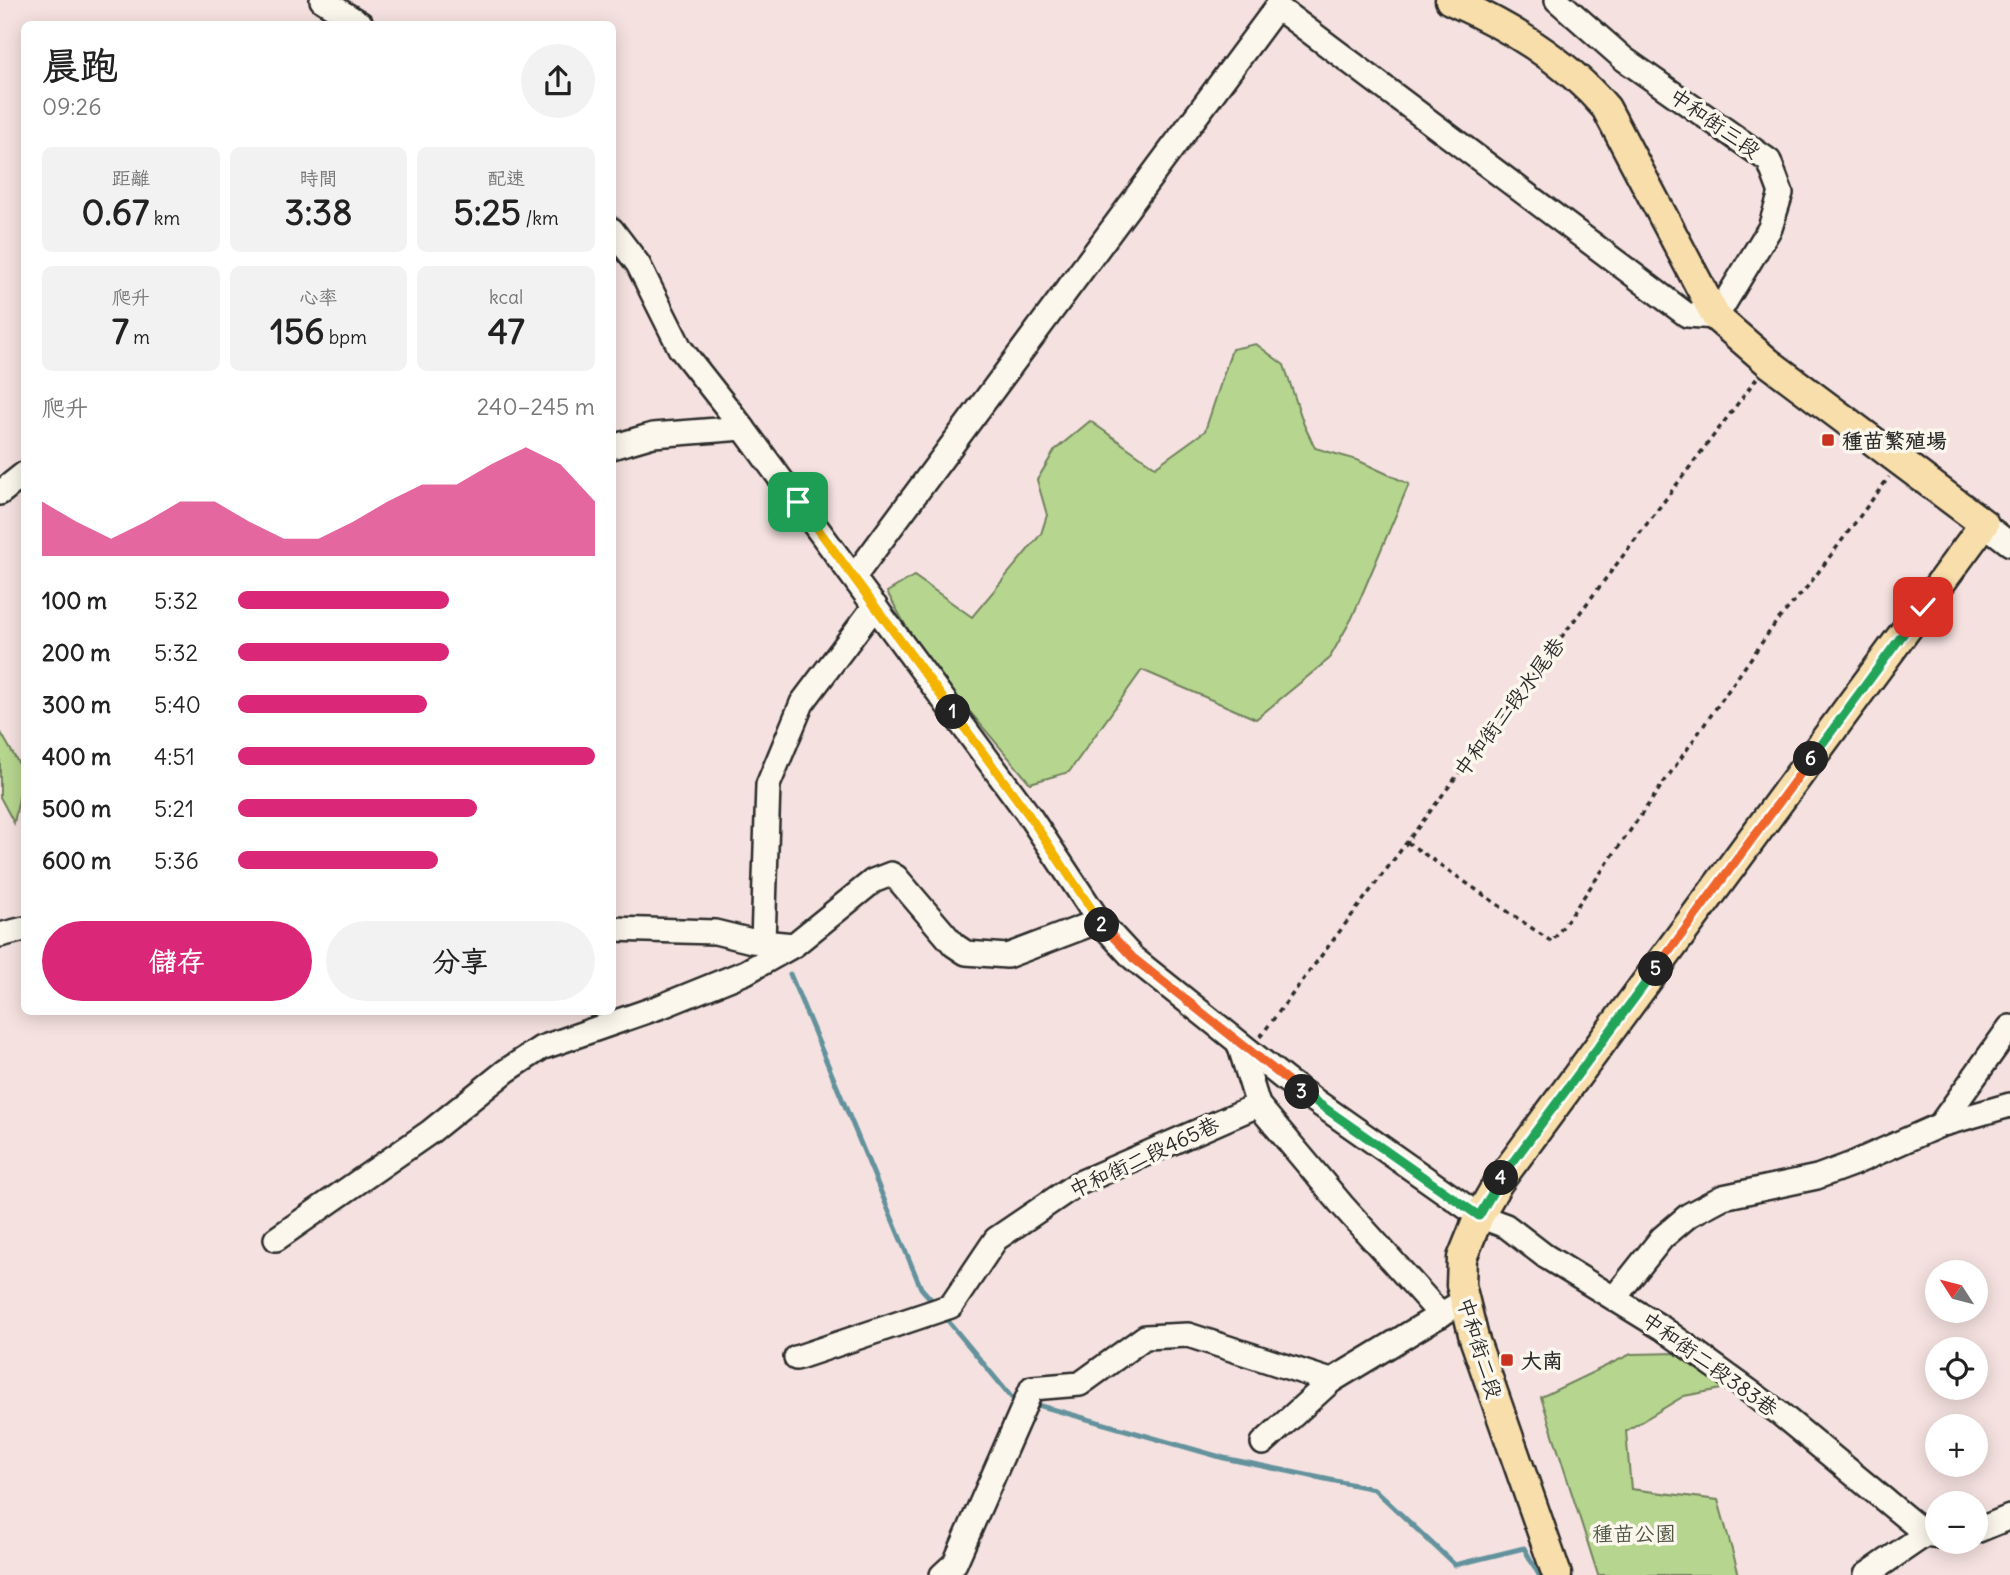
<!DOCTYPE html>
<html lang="zh-TW">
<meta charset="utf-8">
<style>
:root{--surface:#fff;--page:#f2f2f2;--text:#222;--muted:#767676;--accent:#db2777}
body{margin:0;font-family:Delius,"LXGW WenKai TC",sans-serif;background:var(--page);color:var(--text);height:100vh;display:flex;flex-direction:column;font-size:26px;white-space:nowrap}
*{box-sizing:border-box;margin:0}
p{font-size:23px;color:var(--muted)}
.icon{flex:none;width:38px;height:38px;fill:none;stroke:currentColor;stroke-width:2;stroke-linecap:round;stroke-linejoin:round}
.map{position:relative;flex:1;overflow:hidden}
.details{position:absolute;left:21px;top:21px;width:595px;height:994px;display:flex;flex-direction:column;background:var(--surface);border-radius:10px;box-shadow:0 4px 18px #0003}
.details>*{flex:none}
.needle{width:46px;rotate:306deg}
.tools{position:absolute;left:1925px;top:1260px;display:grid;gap:14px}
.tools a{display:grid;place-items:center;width:63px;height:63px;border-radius:50%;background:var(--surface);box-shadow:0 4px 18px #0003;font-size:35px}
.pin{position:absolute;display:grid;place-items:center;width:60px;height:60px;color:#fff;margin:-30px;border-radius:14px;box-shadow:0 4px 10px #0006}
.km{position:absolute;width:35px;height:35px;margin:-18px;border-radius:50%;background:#222;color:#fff;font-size:19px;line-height:35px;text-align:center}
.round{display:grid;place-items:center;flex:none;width:74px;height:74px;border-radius:37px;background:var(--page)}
.overview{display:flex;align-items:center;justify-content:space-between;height:119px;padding:0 21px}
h1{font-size:38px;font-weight:700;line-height:52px}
.metrics{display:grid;grid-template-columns:repeat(3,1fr);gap:10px;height:119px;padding:7px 21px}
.metrics div{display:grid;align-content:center;border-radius:10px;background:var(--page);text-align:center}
.metrics b{font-size:35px;font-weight:700}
.metrics small{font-size:19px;font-weight:400}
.metrics p{font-size:19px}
.chart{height:196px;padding:14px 21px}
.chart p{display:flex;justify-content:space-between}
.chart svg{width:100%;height:126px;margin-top:7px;fill:var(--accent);opacity:.7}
.action{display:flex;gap:14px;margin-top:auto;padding:14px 21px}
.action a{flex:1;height:80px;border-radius:42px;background:var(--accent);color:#fff;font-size:28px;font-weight:700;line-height:80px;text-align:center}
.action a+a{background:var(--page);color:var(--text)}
ul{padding:0 21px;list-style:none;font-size:23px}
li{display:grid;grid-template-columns:112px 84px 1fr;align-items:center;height:52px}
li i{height:18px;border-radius:9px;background:var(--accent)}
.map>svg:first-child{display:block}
.green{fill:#b6d68f;stroke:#70805d;stroke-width:2}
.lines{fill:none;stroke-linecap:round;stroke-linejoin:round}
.stream{stroke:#63929d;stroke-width:5}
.minor-casing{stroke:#2b2b2b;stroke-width:28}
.major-casing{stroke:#2b2b2b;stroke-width:33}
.path{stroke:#2b2b2b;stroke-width:3.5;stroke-dasharray:5 5;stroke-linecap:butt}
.minor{stroke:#fbf7ec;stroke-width:23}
.major{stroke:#f8deab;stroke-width:28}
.split-1-casing{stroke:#fff;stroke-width:14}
.split-2-casing{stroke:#fff;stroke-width:14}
.split-3-casing{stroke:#fff;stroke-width:14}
.split-4-casing{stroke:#fff;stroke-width:14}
.split-5-casing{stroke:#fff;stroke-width:14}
.split-6-casing{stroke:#fff;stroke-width:14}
.split-7-casing{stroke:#fff;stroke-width:14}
.split-1{stroke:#f5b400;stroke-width:9}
.split-2{stroke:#f5b400;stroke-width:9}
.split-3{stroke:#f0652b;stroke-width:9}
.split-4{stroke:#22a559;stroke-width:9}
.split-5{stroke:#22a559;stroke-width:9}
.split-6{stroke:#f0652b;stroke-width:9}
.split-7{stroke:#22a559;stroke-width:9}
.poi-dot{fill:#c8321e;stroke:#fbf7ec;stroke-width:2.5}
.labels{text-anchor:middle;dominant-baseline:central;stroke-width:7;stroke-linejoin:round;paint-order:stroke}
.street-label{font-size:21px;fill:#2b2b2b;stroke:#fbf7ec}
.poi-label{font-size:21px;font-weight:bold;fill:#2b2b2b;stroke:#fbf7ec;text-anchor:start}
.park-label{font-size:21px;fill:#4e5644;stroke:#fbf7ec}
</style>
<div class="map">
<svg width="2010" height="1575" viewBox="0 0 2010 1575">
<rect width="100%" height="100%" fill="#f5e2e0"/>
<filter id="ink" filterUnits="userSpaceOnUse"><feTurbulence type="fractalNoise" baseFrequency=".0143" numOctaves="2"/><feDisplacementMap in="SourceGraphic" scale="14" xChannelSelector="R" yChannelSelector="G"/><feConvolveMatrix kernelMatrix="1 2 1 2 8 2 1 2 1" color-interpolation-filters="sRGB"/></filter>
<g filter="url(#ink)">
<g class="green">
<polygon points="1256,344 1284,365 1304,425 1315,448 1357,460 1409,484 1352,618 1329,659 1256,719 1142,670 1069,772 1030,783 922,655 887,592 914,576 972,617 1041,534 1047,515 1037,480 1055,450 1090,421 1155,467 1205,431 1232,349"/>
<polygon points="0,731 24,773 14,823 0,797"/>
<polygon points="1680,1353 1727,1388 1684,1396 1626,1431 1631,1489 1718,1500 1739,1575 1598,1575 1541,1397 1631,1354"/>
</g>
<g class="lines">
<g class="stream">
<polyline points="790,974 921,1288 936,1305"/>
<polyline points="944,1316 1012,1398 1022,1400"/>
<polyline points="1031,1403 1224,1458 1374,1489 1455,1565 1524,1548 1539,1575"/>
</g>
<defs>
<g id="minor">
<polyline points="322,0 361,24"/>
<polyline points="612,230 638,264 680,348 743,428 1028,814 1099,921 1133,958 1287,1081 1479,1216 1506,1226 1545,1256 1662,1328 1778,1412 1926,1534"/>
<polyline points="612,447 653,435 743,428"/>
<polyline points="0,493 24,474"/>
<polyline points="1984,524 2010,544"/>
<polyline points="854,577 1277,7 1687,315 1716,317 1770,228 1781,193 1769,161 1624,59 1557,0"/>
<polyline points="612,929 715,932 752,941 794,945 873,881 891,874 896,877 954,945 966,953 1007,956 1099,921"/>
<polyline points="0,935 24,929"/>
<polyline points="763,942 768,785 802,703 875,606"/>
<polyline points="1239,1044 1258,1105 1342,1205 1441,1315"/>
<polyline points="1940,1125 2010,1105"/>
<polyline points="276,1239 430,1132 506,1071 541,1048 662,1006 746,972 794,945"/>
<polyline points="1615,1297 1662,1238 1689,1215 1723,1197 1817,1177 1852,1164 1940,1125 2010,1027"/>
<polyline points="796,1358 951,1306 996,1239 1077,1184 1258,1105"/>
<polyline points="1263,1443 1331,1381"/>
<polyline points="1976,1531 2010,1517"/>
<polyline points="942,1575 955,1563 1032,1388 1080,1384 1145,1337 1188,1335 1331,1381 1465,1300"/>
<polyline points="1866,1575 1926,1534 1937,1536"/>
</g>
<path id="major" d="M 1450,0 C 1508,26 1564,59 1606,108 L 1716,317 L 1769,363 L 1984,524 L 1498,1183 L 1479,1216 L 1462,1258 L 1461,1285 L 1474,1338 L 1557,1575"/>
</defs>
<use href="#minor" class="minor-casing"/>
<use href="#major" class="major-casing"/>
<g class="path">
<polyline points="1407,842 1552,942 1777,621 1808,586 1889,477"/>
<polyline points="1260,1037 1757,378"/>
</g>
<use href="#minor" class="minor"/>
<use href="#major" class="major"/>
</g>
</g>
<g class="lines" filter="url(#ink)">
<defs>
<polyline id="split-1" points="798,502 953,712"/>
<polyline id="split-2" points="953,712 1028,814 1102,925"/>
<polyline id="split-3" points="1102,925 1133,958 1302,1092"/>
<polyline id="split-4" points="1302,1092 1479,1216 1501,1178"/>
<polyline id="split-5" points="1501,1178 1656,969"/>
<polyline id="split-6" points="1656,969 1811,759"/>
<polyline id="split-7" points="1811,759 1923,607"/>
</defs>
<use href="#split-1" class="split-1-casing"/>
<use href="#split-2" class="split-2-casing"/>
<use href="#split-3" class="split-3-casing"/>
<use href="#split-4" class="split-4-casing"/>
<use href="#split-5" class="split-5-casing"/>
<use href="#split-6" class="split-6-casing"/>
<use href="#split-7" class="split-7-casing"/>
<use href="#split-1" class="split-1"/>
<use href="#split-2" class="split-2"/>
<use href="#split-3" class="split-3"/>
<use href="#split-4" class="split-4"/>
<use href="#split-5" class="split-5"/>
<use href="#split-6" class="split-6"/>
<use href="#split-7" class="split-7"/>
</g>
<g class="poi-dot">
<rect x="1821" y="433" width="14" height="14" rx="3.5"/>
<rect x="1500" y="1353" width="14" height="14" rx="3.5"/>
</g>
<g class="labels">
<g class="street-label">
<text transform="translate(1715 123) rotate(35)">中和街三段</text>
<text transform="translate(1509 707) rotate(-53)">中和街二段水尾巷</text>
<text transform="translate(1144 1157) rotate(-25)">中和街二段465巷</text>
<text transform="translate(1480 1348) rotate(73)">中和街二段</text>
<text transform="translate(1710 1364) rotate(36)">中和街二段383巷</text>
</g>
<g class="poi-label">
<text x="1842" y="440">種苗繁殖場</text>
<text x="1521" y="1360">大南</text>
</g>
<g class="park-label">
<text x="1634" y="1533">種苗公園</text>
</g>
</g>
</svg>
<div class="tools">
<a><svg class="needle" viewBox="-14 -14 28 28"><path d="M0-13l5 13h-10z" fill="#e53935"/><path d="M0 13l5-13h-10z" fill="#767676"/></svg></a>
<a><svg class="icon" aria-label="locate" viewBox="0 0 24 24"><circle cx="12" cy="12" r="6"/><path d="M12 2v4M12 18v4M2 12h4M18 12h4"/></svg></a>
<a>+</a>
<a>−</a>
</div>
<div class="pin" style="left:798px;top:502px;background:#1e9e55"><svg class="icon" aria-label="arrive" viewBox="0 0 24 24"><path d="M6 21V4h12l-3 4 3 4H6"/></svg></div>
<div class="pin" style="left:1923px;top:607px;background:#d93025"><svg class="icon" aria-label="check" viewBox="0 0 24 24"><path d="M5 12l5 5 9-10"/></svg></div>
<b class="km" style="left:953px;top:712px">1</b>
<b class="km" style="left:1102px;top:925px">2</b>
<b class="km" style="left:1302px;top:1092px">3</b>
<b class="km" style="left:1501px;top:1178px">4</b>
<b class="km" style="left:1656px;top:969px">5</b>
<b class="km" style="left:1811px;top:759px">6</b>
<section class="details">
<div class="overview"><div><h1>晨跑</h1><p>09:26</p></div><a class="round"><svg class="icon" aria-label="share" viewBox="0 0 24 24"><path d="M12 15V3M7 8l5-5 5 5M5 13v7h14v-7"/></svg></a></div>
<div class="metrics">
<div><p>距離</p><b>0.67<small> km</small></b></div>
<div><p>時間</p><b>3:38</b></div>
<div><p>配速</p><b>5:25<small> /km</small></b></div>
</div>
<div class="metrics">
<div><p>爬升</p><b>7<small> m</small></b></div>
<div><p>心率</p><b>156<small> bpm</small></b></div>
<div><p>kcal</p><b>47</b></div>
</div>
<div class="chart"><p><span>爬升</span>240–245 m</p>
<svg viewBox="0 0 160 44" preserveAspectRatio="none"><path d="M0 44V25L10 32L20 38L30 32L40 25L50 25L60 32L70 38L80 38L90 32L100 25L110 19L120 19L130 12L140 6L150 12L160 25V44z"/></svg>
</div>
<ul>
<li><b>100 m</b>5:32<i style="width:59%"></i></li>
<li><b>200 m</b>5:32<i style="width:59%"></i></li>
<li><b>300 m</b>5:40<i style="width:53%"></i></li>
<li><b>400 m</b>4:51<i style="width:100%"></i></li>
<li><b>500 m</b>5:21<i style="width:67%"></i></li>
<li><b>600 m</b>5:36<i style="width:56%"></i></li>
</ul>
<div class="action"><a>儲存</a><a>分享</a></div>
</section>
</div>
